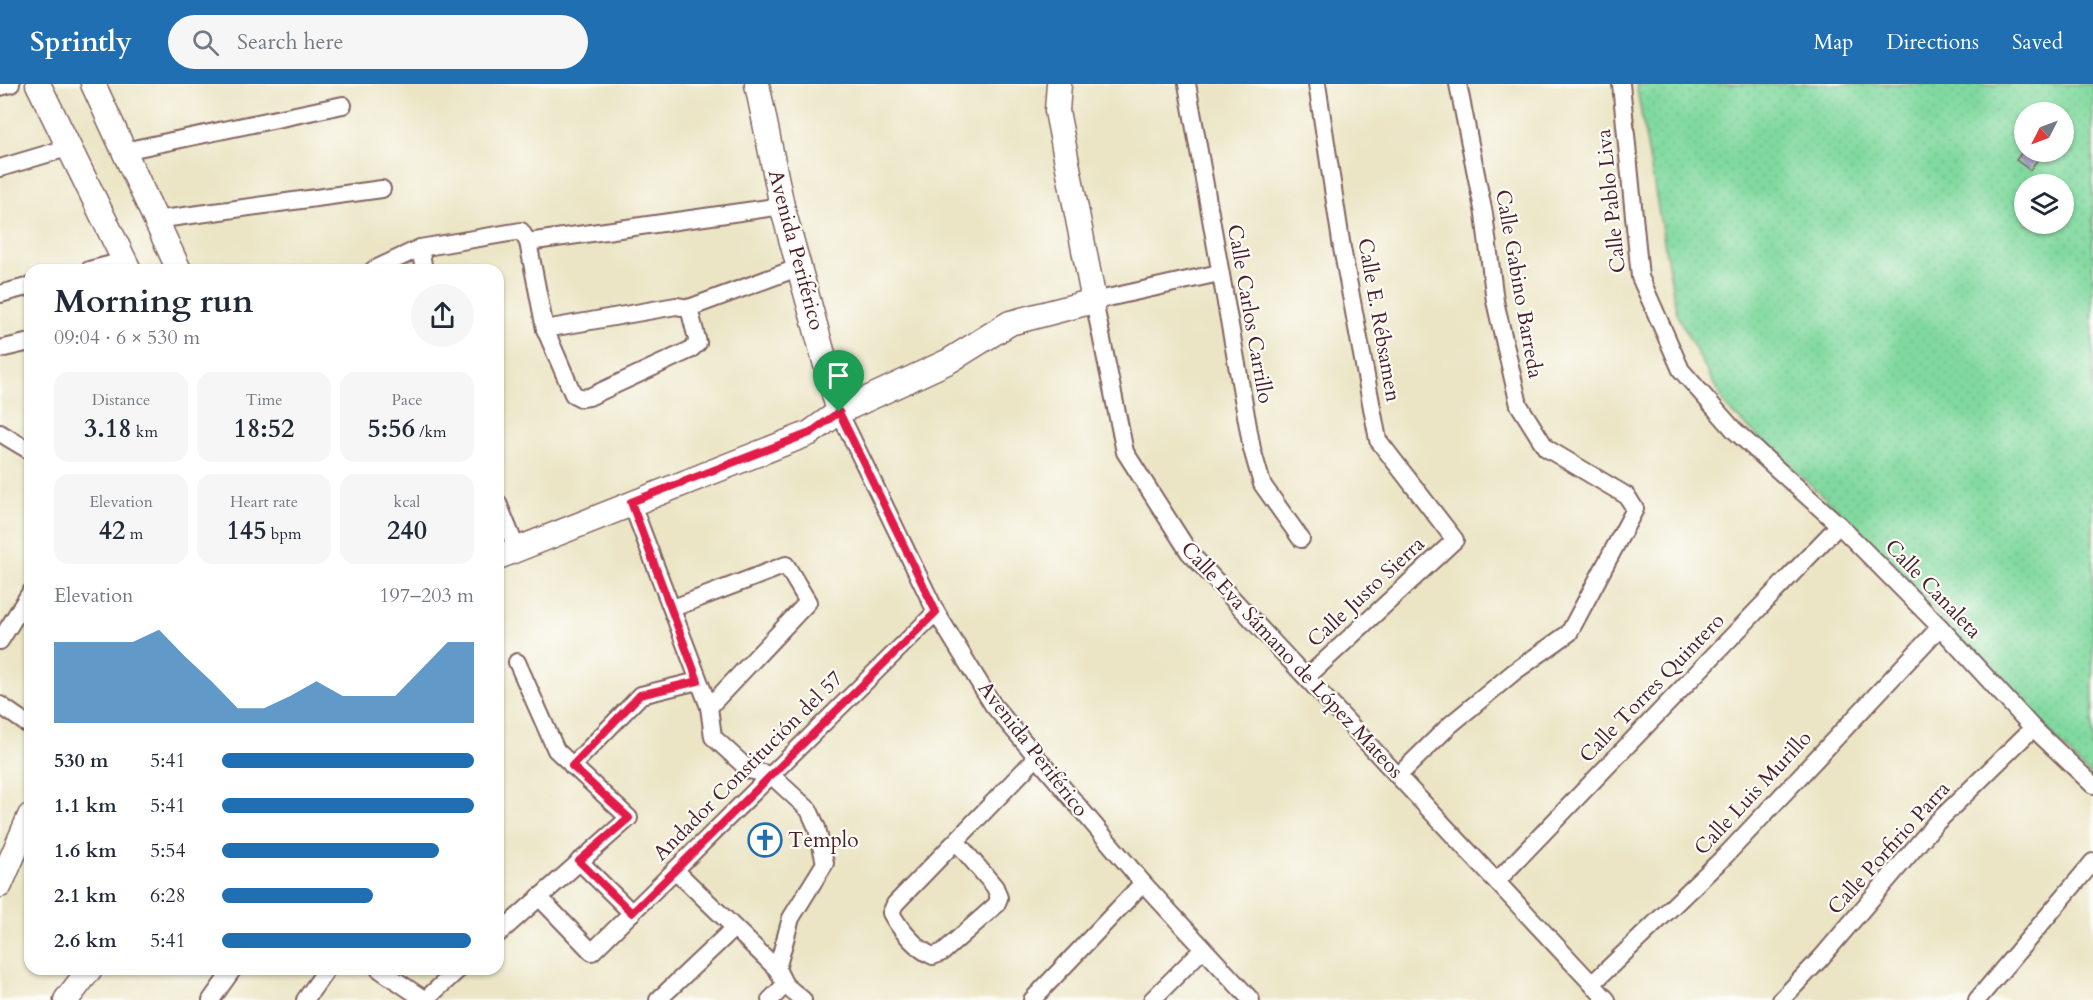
<!DOCTYPE html>
<meta charset="utf-8">
<style>
:root{--surface:#fff;--page:#f6f6f7;--text:#1f2937;--muted:#747a83;--accent:#1f6fb2}
body{margin:0;font-family:Cardo,serif;background:var(--page);color:var(--text);height:100vh;display:flex;flex-direction:column;font-size:22px;white-space:nowrap}
*{box-sizing:border-box;margin:0}
p{font-size:20px;color:var(--muted)}
.icon{flex:none;width:33px;height:33px;fill:none;stroke:currentColor;stroke-width:2;stroke-linecap:round;stroke-linejoin:round}
.map{position:relative;flex:1;overflow:hidden}
.sheet{position:absolute;left:24px;top:180px;width:480px;height:711px;display:flex;flex-direction:column;background:var(--surface);border-radius:18px;box-shadow:0 2px 4px #0004}
.sheet>*{flex:none}
.needle{width:39px;rotate:228deg}
.fabs{position:absolute;left:2014px;top:18px;display:grid;gap:12px}
.fabs a{display:grid;place-items:center;width:60px;height:60px;border-radius:50%;background:var(--surface);box-shadow:0 2px 4px #0004;font-size:30px}
.pin{position:absolute;display:grid;place-items:center;width:51px;height:51px;color:#fff;margin:-62px -26px;border-radius:50% 50% 50% 0;rotate:-45deg;box-shadow:0 0 6px #0007}
.pin .icon{rotate:45deg}
.round{display:grid;place-items:center;flex:none;width:63px;height:63px;border-radius:32px;background:var(--page)}
.summary{display:flex;align-items:center;justify-content:space-between;height:102px;padding:0 30px}
h1{font-size:33px;font-weight:700;line-height:45px}
.stats{display:grid;grid-template-columns:repeat(3,1fr);gap:9px;height:102px;padding:6px 30px}
.stats div{display:grid;align-content:center;border-radius:15px;background:var(--page);text-align:center}
.stats b{font-size:26px;font-weight:700}
.stats small{font-size:16px;font-weight:400}
.stats p{font-size:16px}
.chart{height:168px;padding:12px 30px}
.chart p{display:flex;justify-content:space-between}
.chart svg{width:100%;height:108px;margin-top:6px;fill:var(--accent);opacity:.7}
ul{padding:0 30px;list-style:none;font-size:20px}
li{display:grid;grid-template-columns:96px 72px 1fr;align-items:center;height:45px}
li i{height:15px;border-radius:8px;background:var(--accent)}
header{display:flex;align-items:center;gap:36px;box-sizing:border-box;height:84px;padding:0 30px;background:var(--accent);color:#fff}
header strong{font-size:28px}
nav{display:flex;gap:33px;margin-inline-start:auto;font-size:21px}
.search{width:420px;height:54px;background:var(--page);display:flex;align-items:center;gap:15px;box-sizing:border-box;padding:0 21px;border-radius:33px;color:var(--muted);font-size:22px}
.map>svg:first-child{display:block}
.grass{fill:url(#grass-dots);stroke:#657c65;stroke-width:1.5;fill-rule:evenodd}
.building{fill:url(#building-back-hatch)}
.lines{fill:none;stroke-linecap:round;stroke-linejoin:round}
.street-casing{stroke:#826461;stroke-width:20}
.secondary-casing{stroke:#826461;stroke-width:27}
.street{stroke:#fff;stroke-width:16}
.secondary{stroke:#fff;stroke-width:24}
.route-casing{stroke:#fff;stroke-width:12}
.route{stroke:#e11d48;stroke-width:8}
.labels{text-anchor:middle;dominant-baseline:central;stroke-width:4.5;stroke-linejoin:round;paint-order:stroke}
.street-label{font-size:21px;fill:#4a1f2b;stroke:#fdfcf7}
.poi-label{font-size:21px;fill:#4a1f2b;stroke:#fdfcf7;text-anchor:start}
</style>
<header>
<strong>Sprintly</strong>
<div class="search"><svg class="icon" aria-label="search" viewBox="0 0 24 24"><circle cx="10" cy="10" r="6"/><path d="M15 15l6 6"/></svg>Search here</div>
<nav><a>Map</a><a>Directions</a><a>Saved</a></nav>
</header>
<div class="map">
<svg width="2093" height="916" viewBox="0 0 2093 916">
<defs>
<pattern id="grass-dots" width="8" height="8" patternUnits="userSpaceOnUse" patternTransform="scale(1.5)"><rect width="8" height="8" fill="#80d99f"/><path d="M2 2h.1M6 6h.1" fill="none" stroke="#70ba89" stroke-width="1.8" stroke-linecap="round"/></pattern>
<pattern id="building-back-hatch" width="6" height="6" patternUnits="userSpaceOnUse" patternTransform="scale(1.5)"><rect width="6" height="6" fill="#ab9cca"/><path d="M-1 5l2 2M0 0l6 6M5-1l2 2" fill="none" stroke="#8d7fa4"/></pattern>
</defs>
<rect width="100%" height="100%" fill="#fdfcf7"/>
<filter id="ink" filterUnits="userSpaceOnUse"><feTurbulence type="fractalNoise" baseFrequency=".0167" numOctaves="2"/><feDisplacementMap in="SourceGraphic" scale="12" xChannelSelector="R" yChannelSelector="G"/><feConvolveMatrix kernelMatrix="1 2 1 2 8 2 1 2 1" color-interpolation-filters="sRGB"/></filter>
<filter id="wash" filterUnits="userSpaceOnUse"><feTurbulence type="fractalNoise" baseFrequency=".008" numOctaves="4" result="noise"/><feDisplacementMap in="SourceGraphic" scale="24" xChannelSelector="R" yChannelSelector="G"/><feGaussianBlur stdDeviation="1.35" result="paint"/><feColorMatrix in="noise" values="0 0 0 0 0 0 0 0 0 0 0 0 0 0 0 0 0 1.4 0 .05"/><feComposite in="paint" operator="in"/></filter>
<g filter="url(#wash)">
<rect width="100%" height="100%" fill="#ebe5c5"/>
<path class="grass" d="M 1636,0 L 2093,0 L 2093,695 L 1830,419 L 1726,323 L 1677,231 ZM 2025,28 L 2064,28 L 2064,68 L 2025,68 ZM 2025,100 L 2064,100 L 2064,140 L 2025,140 Z"/>
<g id="blocks">
<polygon class="building" points="2025,64 2025,68 2043,68 2030,86 2016,76"/>
</g>
</g>
<g filter="url(#ink)">
<use href="#blocks" fill-opacity="0" stroke="#826461" stroke-width="1.5"/>
<g class="lines">
<defs>
<g id="street">
<polyline points="1187,0 1252,365 1262,400 1301,455"/>
<polyline points="1621,0 1640,193 1681,286 1734,346 1839,441 1940,543 2033,644 2093,701"/>
<polyline points="0,3 11,0"/>
<polyline points="124,67 343,21"/>
<polyline points="0,84 67,64"/>
<polyline points="155,136 382,105"/>
<polyline points="528,158 782,122"/>
<polyline points="420,164 424,186"/>
<polyline points="89,186 124,177"/>
<polyline points="373,186 420,164 521,147 528,158 545,245 573,310 581,314 589,313 690,266 698,259 689,224"/>
<polyline points="1219,189 1094,217 1125,368 1189,468 1607,916"/>
<polyline points="0,210 30,202"/>
<polyline points="545,245 676,222 689,224 800,183"/>
<polyline points="0,265 30,258"/>
<polyline points="839,328 936,528 993,621 1143,799 1251,916"/>
<polyline points="0,349 30,367"/>
<polyline points="631,418 709,623 713,653 749,686 771,691 809,726 817,744 825,779 791,834 777,885"/>
<polyline points="498,419 517,466"/>
<polyline points="673,524 786,481 808,518 709,623"/>
<polyline points="0,557 30,509"/>
<polyline points="1307,593 1455,456 1378,356 1342,164 1317,0"/>
<polyline points="0,621 30,642"/>
<polyline points="572,682 641,611 698,597"/>
<polyline points="1398,692 1450,641 1514,588 1569,549 1635,425 1627,412 1546,364 1519,321 1495,217 1484,130 1458,0"/>
<path d="M 956,757 L 995,803 L 999,814 L 996,821 L 943,868 L 933,872 C 917,866 899,844 891,829 L 895,820 L 1036,674"/>
<polyline points="579,777 632,829"/>
<polyline points="675,786 777,885 785,901 803,916"/>
<polyline points="1497,797 1839,441"/>
<polyline points="539,813 592,868 936,528"/>
<polyline points="498,850 629,734 556,666 517,578"/>
<polyline points="379,885 425,916"/>
<polyline points="1592,900 1725,772 1940,543"/>
<polyline points="211,916 233,885"/>
<polyline points="305,916 327,885"/>
<polyline points="425,916 459,885"/>
<polyline points="658,916 733,845"/>
<polyline points="770,916 785,901"/>
<polyline points="1032,916 1143,799"/>
<polyline points="1152,916 1203,865"/>
<polyline points="1781,916 1821,874 1935,740 2033,644"/>
<polyline points="1977,916 2093,778"/>
</g>
<g id="secondary">
<polyline points="38,0 129,186"/>
<polyline points="93,0 179,186"/>
<polyline points="757,0 782,122 839,328"/>
<polyline points="498,473 810,349 839,328 949,277 1010,239 1094,217 1057,27 1059,0"/>
<polyline points="0,801 30,732"/>
<polyline points="66,916 90,885"/>
</g>
</defs>
<use href="#street" class="street-casing"/>
<use href="#secondary" class="secondary-casing"/>
<use href="#street" class="street"/>
<use href="#secondary" class="secondary"/>
</g>
</g>
<g class="lines" filter="url(#ink)">
<defs>
<polygon id="route" points="839,328 936,528 632,829 579,777 629,734 572,682 640,611 698,597 631,418 810,349"/>
</defs>
<use href="#route" class="route-casing"/>
<use href="#route" class="route"/>
</g>
<defs>
<symbol id="church-ring" viewBox="-11 -11 22 22"><circle r="9.5" fill="#fdfcf7" stroke="#1f6fb2" stroke-width="1.5"/><path d="M-1.2-6h2.4v3.5h3.3v2.4h-3.3V6h-2.4V-.1h-3.3v-2.4h3.3Z" fill="#1f6fb2"/></symbol>
</defs>
<g fill-rule="evenodd">
<use href="#church-ring" x="746" y="737" width="38" height="38"/>
</g>
<g class="labels">
<g class="street-label">
<text transform="translate(1611 117) rotate(-96)">Calle Pablo Liva</text>
<text transform="translate(796 166) rotate(75)">Avenida Periférico</text>
<text transform="translate(1519 200) rotate(80)">Calle Gabino Barreda</text>
<text transform="translate(1250 230) rotate(80)">Calle Carlos Carrillo</text>
<text transform="translate(1379 236) rotate(80)">Calle E. Rébsamen</text>
<text transform="translate(1933 505) rotate(46)">Calle Canaleta</text>
<text transform="translate(1366 508) rotate(-43)">Calle Justo Sierra</text>
<text transform="translate(1292 576) rotate(47)">Calle Eva Sámano de López Mateos</text>
<text transform="translate(1652 604) rotate(-46)">Calle Torres Quintero</text>
<text transform="translate(1033 665) rotate(52)">Avenida Periférico</text>
<text transform="translate(748 682) rotate(-45)">Andador Constitución del 57</text>
<text transform="translate(1753 709) rotate(-47)">Calle Luis Murillo</text>
<text transform="translate(1889 764) rotate(-48)">Calle Porfirio Parra</text>
</g>
<g class="poi-label">
<text x="788" y="756">Templo</text>
</g>
</g>
</svg>
<div class="fabs">
<a><svg class="needle" viewBox="-14 -14 28 28"><path d="M0-13l5 13h-10z" fill="#e53935"/><path d="M0 13l5-13h-10z" fill="#747a83"/></svg></a>
<a><svg class="icon" aria-label="layers" viewBox="0 0 24 24"><path d="M12 4l9 5-9 5-9-5zM3 14l9 5 9-5"/></svg></a>
</div>
<div class="pin" style="left:839px;top:328px;background:#1e9e55"><svg class="icon" aria-label="arrive" viewBox="0 0 24 24"><path d="M6 21V4h12l-3 4 3 4H6"/></svg></div>
<section class="sheet">
<div class="summary"><div><h1>Morning run</h1><p>09:04 · 6 × 530 m</p></div><a class="round"><svg class="icon" aria-label="share" viewBox="0 0 24 24"><path d="M12 15V3M7 8l5-5 5 5M5 13v7h14v-7"/></svg></a></div>
<div class="stats">
<div><p>Distance</p><b>3.18<small> km</small></b></div>
<div><p>Time</p><b>18:52</b></div>
<div><p>Pace</p><b>5:56<small> /km</small></b></div>
</div>
<div class="stats">
<div><p>Elevation</p><b>42<small> m</small></b></div>
<div><p>Heart rate</p><b>145<small> bpm</small></b></div>
<div><p>kcal</p><b>240</b></div>
</div>
<div class="chart"><p><span>Elevation</span>197–203 m</p>
<svg viewBox="0 0 160 44" preserveAspectRatio="none"><path d="M0 44V11L10 11L20 11L30 11L40 6L50 17L60 27L70 38L80 38L90 33L100 27L110 33L120 33L130 33L140 22L150 11L160 11V44z"/></svg>
</div>
<ul>
<li><b>530 m</b>5:41<i style="width:100%"></i></li>
<li><b>1.1 km</b>5:41<i style="width:100%"></i></li>
<li><b>1.6 km</b>5:54<i style="width:86%"></i></li>
<li><b>2.1 km</b>6:28<i style="width:60%"></i></li>
<li><b>2.6 km</b>5:41<i style="width:99%"></i></li>
</ul>
</section>
</div>
